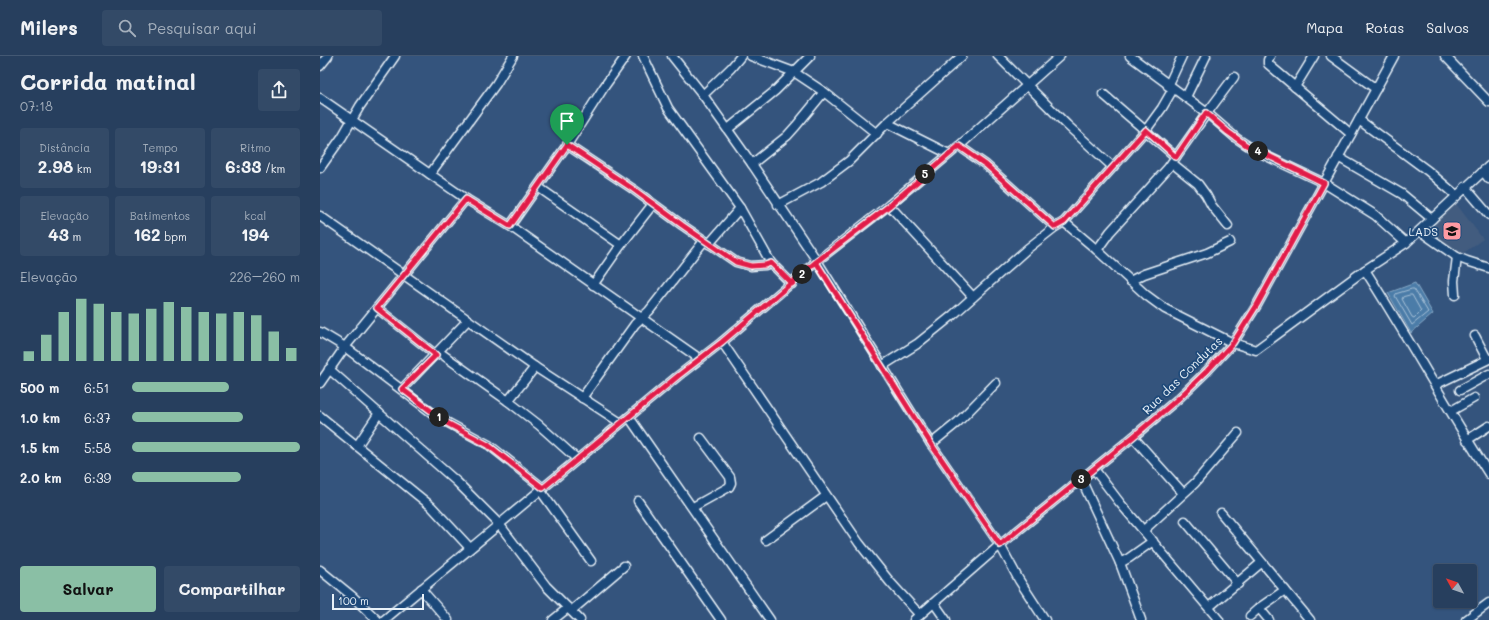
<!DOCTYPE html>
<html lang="pt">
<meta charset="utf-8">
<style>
:root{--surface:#273f5e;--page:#334a67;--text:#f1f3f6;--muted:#a4afbc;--line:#435873;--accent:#8abfa5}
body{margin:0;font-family:Mali,sans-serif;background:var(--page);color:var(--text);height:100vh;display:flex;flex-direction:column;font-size:15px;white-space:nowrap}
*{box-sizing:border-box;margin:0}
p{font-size:13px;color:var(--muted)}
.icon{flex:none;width:22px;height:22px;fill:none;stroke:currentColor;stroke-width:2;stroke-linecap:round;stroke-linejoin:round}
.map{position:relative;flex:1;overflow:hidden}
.drawer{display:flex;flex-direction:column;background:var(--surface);width:320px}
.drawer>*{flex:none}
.needle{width:26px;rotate:310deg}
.tools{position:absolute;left:1113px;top:508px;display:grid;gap:8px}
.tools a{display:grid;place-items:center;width:44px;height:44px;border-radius:4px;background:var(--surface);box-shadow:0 1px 3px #0004,0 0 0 1px var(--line);font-size:20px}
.scale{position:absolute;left:12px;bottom:10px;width:92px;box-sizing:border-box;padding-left:4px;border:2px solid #e8f1f8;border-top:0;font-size:11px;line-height:14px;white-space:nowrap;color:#e8f1f8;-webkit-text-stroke:3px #1f4a7a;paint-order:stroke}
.pin{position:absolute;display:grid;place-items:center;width:34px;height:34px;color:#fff;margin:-41px -17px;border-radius:50% 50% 50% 0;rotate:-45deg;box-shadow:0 0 4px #0007}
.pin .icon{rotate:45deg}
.km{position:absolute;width:20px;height:20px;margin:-10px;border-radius:50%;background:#222;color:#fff;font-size:11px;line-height:20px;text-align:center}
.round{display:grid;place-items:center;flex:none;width:42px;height:42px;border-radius:4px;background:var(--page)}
.head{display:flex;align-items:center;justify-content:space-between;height:68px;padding:0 20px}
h1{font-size:22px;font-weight:700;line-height:30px}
.stats{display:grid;grid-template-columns:repeat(3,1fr);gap:6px;height:68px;padding:4px 20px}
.stats div{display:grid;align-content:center;border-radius:4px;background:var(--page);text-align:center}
.stats b{font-size:17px;font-weight:700}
.stats small{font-size:11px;font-weight:400}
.stats p{font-size:11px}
.chart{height:112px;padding:8px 20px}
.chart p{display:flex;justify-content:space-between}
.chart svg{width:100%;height:72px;margin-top:4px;stroke:var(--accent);stroke-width:6}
.primary-button{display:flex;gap:8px;margin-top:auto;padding:8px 20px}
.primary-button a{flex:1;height:46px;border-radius:4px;background:var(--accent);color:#111;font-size:16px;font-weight:700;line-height:46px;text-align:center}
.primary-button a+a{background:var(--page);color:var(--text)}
ul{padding:0 20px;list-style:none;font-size:13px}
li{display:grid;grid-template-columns:64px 48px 1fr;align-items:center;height:30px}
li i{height:10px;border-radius:5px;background:var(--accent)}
header{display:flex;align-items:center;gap:24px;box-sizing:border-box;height:56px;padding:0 20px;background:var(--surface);border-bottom:1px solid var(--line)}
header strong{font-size:19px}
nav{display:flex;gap:22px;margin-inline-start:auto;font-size:14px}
.search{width:280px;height:36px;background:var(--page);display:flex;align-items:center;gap:10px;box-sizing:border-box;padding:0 14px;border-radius:4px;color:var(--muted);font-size:15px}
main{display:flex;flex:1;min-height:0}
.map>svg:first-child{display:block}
.built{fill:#425c7f}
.water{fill:#4b7ca8;stroke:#8aabc8}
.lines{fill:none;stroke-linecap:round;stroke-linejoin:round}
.shore{stroke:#a9c2d8;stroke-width:1}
.minor-casing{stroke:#e8f1f8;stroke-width:11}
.minor{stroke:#1f4a7a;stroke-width:8}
.route-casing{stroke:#fff;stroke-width:8}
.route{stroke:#e11d48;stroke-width:5}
.labels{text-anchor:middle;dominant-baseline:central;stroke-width:3.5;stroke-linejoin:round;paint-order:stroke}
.poi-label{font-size:12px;fill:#e8f1f8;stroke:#1f4a7a;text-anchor:end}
.street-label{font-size:12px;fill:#e8f1f8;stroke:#1f4a7a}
</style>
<header>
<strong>Milers</strong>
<div class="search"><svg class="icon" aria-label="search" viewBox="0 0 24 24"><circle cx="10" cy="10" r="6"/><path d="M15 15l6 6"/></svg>Pesquisar aqui</div>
<nav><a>Mapa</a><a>Rotas</a><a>Salvos</a></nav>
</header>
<main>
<section class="drawer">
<div class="head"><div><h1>Corrida matinal</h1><p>07:18</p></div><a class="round"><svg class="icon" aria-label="share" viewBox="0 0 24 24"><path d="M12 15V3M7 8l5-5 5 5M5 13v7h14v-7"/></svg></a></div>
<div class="stats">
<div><p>Distância</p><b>2.98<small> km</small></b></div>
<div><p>Tempo</p><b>19:31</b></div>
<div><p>Ritmo</p><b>6:33<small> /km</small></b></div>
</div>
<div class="stats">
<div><p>Elevação</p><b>43<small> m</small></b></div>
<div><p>Batimentos</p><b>162<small> bpm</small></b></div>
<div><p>kcal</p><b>194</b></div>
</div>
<div class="chart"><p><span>Elevação</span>226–260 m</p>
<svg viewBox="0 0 160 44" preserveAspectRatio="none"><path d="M5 44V38M15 44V28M25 44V14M35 44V6M45 44V9M55 44V14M65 44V15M75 44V12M85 44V8M95 44V11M105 44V14M115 44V15M125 44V14M135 44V16M145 44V26M155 44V36"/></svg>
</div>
<ul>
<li><b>500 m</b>6:51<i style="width:58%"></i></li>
<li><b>1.0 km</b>6:37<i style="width:66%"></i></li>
<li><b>1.5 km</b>5:58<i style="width:100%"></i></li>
<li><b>2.0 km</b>6:39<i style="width:65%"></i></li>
</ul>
<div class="primary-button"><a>Salvar</a><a>Compartilhar</a></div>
</section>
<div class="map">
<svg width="1169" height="564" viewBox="0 0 1169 564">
<rect width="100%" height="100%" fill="#34547d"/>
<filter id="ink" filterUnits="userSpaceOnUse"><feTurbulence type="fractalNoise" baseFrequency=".025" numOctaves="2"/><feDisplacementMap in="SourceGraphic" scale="8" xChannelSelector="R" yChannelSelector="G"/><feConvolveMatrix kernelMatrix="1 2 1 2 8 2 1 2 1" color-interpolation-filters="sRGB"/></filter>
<g filter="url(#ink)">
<polygon class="built" points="1134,145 1163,183 1138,201 1105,172"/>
<polygon class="water" points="1095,227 1113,258 1091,277 1068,237"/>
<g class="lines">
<g class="shore">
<polygon points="1092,233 1094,233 1108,256 1092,269 1075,240 1076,238"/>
<polygon points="1090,239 1092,239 1101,255 1094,262 1092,261 1082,243 1083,241"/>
</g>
<defs>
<g id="minor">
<polyline points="323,0 348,52 420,152 451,207 472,228"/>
<polyline points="352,0 383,39 432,108 497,205 611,388 680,489 699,524 725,564"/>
<polyline points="431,0 474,16 504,36 557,78"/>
<polyline points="678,0 747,69 793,111"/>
<polyline points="810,0 887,57 916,82 936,95 1004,127 1055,159 1086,187"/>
<polyline points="950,0 948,4 948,8 1031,78"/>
<polyline points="1011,0 1056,33"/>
<polyline points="1125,0 1169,46"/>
<polyline points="0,10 8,0"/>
<polyline points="848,30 862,0"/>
<polyline points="975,31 994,0"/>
<polyline points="783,38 856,101"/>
<polyline points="383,39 411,12 421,0"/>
<polyline points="866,41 886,0"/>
<polyline points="0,42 146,143 190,170 380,303"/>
<polyline points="1039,64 1108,115 1136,139"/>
<polyline points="567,67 629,98"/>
<polyline points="408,73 455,35 490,0"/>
<polyline points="247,89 313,133 362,169 416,206 431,210 445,209 451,207"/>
<polyline points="639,90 666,109 735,171"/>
<polyline points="1018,101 1082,138 1112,163"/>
<polyline points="852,107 878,128 886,139 892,150 908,170"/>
<polyline points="432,108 467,80 476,70 504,36"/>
<polyline points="0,112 22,81 40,50 75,0"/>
<polyline points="1163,115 1169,123"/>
<polyline points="110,118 176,28 193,0"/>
<polyline points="218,131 301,189"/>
<polyline points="1145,131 1169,159"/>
<polyline points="458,149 501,126 529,105 567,67 642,0"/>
<polyline points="569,149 653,241"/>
<polyline points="0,160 215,311 301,367"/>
<polyline points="744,166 777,194 826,239 845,253 913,287 936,294 1042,216 1086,187 1169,110"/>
<polyline points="190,170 247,89 284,31 306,0"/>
<polyline points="1100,175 1137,201 1147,205 1169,212"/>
<polyline points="389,188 420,152"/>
<polyline points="777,194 790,176 848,112 887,57 914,21"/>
<path d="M 1045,214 C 1088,281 1126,351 1169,418"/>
<polyline points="810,225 824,218 887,197 910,186"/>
<polyline points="273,229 301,189 333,148"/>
<polyline points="1135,239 1134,225 1137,201"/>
<polyline points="57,252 116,299"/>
<polyline points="0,276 25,291 119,362 169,389 223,432"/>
<polyline points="1155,280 1167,303"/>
<polyline points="402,286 539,487 570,526 600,559"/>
<polyline points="119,296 188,345 219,369 257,403"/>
<polyline points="562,310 597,288 633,259 707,193 735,171 744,166 826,74 842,52 853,33"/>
<polyline points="9,313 137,426 179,468 226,530 260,564"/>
<polyline points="0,327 25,291 146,143"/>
<polyline points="1115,329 1169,303"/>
<polyline points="82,333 148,264"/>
<polyline points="1140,334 1169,318"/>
<polyline points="262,342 315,268 329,255 384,185"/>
<polyline points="188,345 215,311"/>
<polyline points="1131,355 1154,342"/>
<polyline points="0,360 111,450 150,492"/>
<polyline points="309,361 450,564"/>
<polyline points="813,381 863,437"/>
<polyline points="1147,384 1169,370"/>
<polyline points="611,388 638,366 676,327"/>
<polyline points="37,390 59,357"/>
<polyline points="774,413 800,447 899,564"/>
<polyline points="761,423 800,507 821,564"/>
<polyline points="220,434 271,505"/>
<polyline points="318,445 401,564"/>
<polyline points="373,451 409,431 411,427 410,421 381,382"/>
<polyline points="901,457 990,564"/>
<polyline points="865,465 918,528"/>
<polyline points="824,474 875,427 918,377"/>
<polyline points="446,484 506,440"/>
<polyline points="800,507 809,502 833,485"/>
<polyline points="0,514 32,540 57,564"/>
<polyline points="101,533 128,564"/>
<polyline points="614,547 626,564"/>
<polyline points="889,551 941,507"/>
<polyline points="939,552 949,564"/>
<polyline points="251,555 304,510"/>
<polyline points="930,560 939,552 965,534"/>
<polyline points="64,564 358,320 402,286 497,205 569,149 639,90 740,0"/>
<polyline points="233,564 248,552"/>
<polyline points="594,564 680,489 813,381 859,342 887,315 913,287 937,249 1074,0"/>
<polyline points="1146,564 1169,547"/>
</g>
</defs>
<use href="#minor" class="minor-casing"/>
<use href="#minor" class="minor"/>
</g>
</g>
<g class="lines" filter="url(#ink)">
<defs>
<polyline id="route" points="247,89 190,170 146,143 57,252 116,299 82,333 127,367 168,389 223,432 358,320 402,286 496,206 611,388 680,489 813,381 859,342 887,315 913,287 937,249 1004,127 926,89 908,76 886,57 856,101 826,74 744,166 735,171 666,109 639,90 569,150 496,206 472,228 451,207 445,209 431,210 416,206 362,169 313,133 247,89"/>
</defs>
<use href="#route" class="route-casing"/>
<use href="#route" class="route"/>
</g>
<defs>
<symbol id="university-square" viewBox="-11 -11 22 22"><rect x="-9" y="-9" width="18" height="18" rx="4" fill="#ff9aa2" stroke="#1f4a7a"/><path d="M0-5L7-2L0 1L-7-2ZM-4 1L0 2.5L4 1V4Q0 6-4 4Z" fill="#111"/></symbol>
</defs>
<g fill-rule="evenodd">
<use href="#university-square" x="1121" y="164" width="22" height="22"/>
</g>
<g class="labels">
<g class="poi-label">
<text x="1118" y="175">LADS</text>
</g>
<g class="street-label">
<text transform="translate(862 319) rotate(-44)">Rua das Condutas</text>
</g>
</g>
</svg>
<div class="tools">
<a><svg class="needle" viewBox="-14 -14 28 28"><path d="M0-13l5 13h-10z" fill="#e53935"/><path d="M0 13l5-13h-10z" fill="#a4afbc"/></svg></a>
</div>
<div class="scale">100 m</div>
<div class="pin" style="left:247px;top:89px;background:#1e9e55"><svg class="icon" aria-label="arrive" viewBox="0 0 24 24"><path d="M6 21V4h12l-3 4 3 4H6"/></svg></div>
<b class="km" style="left:119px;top:361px">1</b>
<b class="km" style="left:482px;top:218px">2</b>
<b class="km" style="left:761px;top:423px">3</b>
<b class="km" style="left:938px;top:95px">4</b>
<b class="km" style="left:605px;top:118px">5</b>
</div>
</main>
